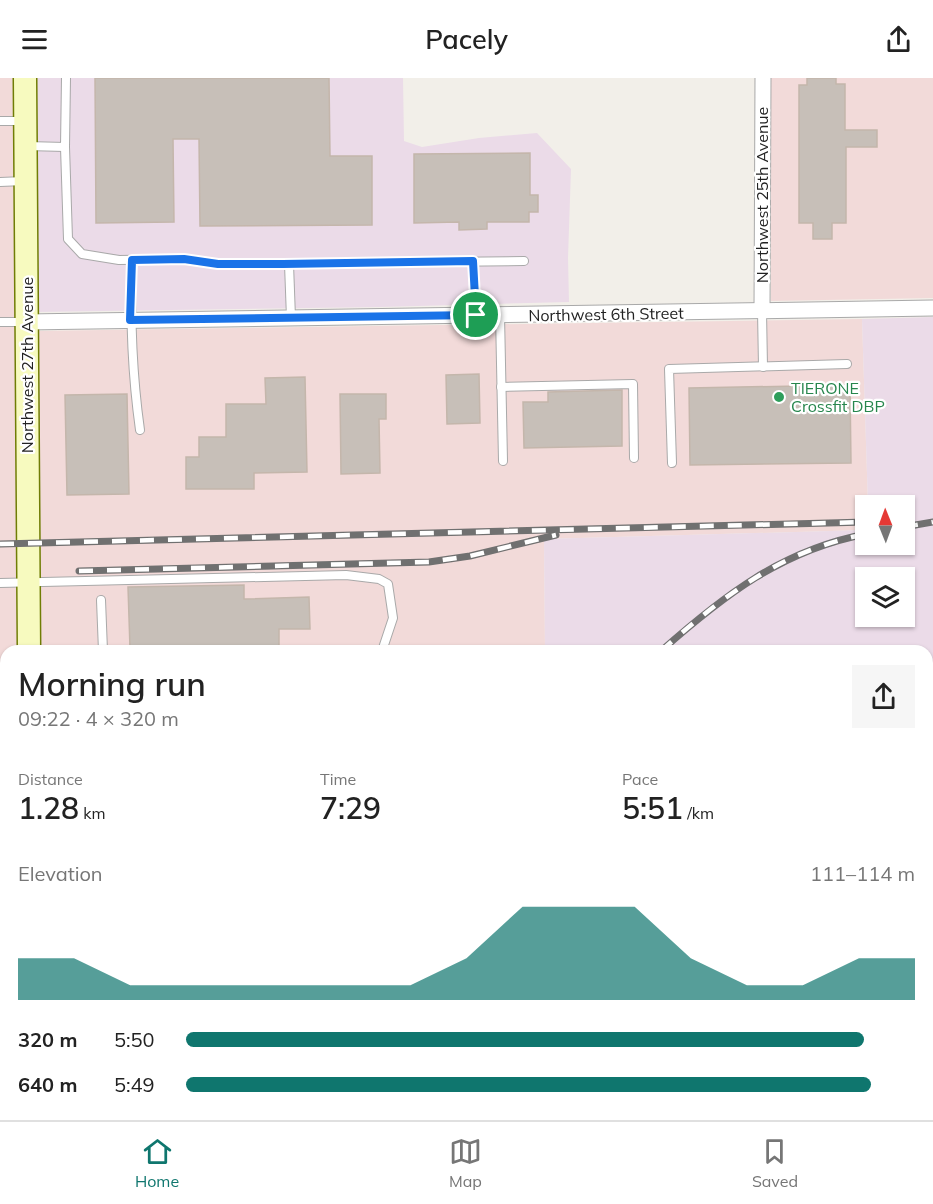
<!DOCTYPE html>
<meta charset="utf-8">
<style>
:root{--surface:#fff;--page:#f6f6f6;--text:#222;--muted:#767676;--line:#e0e0e0;--accent:#0f766e}
body{margin:0;font-family:Mulish,sans-serif;background:var(--page);color:var(--text);height:100vh;display:flex;flex-direction:column;font-size:22px;white-space:nowrap}
*{box-sizing:border-box;margin:0}
p{font-size:20px;color:var(--muted)}
.icon{flex:none;width:33px;height:33px;fill:none;stroke:currentColor;stroke-width:2;stroke-linecap:round;stroke-linejoin:round}
.map{position:relative;flex:1;overflow:hidden}
.details{position:absolute;left:0px;top:567px;width:933px;height:476px;display:flex;flex-direction:column;background:var(--surface);border-radius:18px 18px 0 0;box-shadow:0 2px 4px #0004}
.details>*{flex:none}
.needle{width:39px;rotate:359deg}
.controls{position:absolute;left:855px;top:417px;display:grid;gap:12px}
.controls a{display:grid;place-items:center;width:60px;height:60px;border-radius:0px;background:var(--surface);box-shadow:0 2px 4px #0004;font-size:30px}
.pin{position:absolute;display:grid;place-items:center;width:51px;height:51px;color:#fff;margin:-26px;border:3px solid #fff;border-radius:50%;box-shadow:0 2px 6px #0007}
.round{display:grid;place-items:center;flex:none;width:63px;height:63px;border-radius:0px;background:var(--page)}
.headline{display:flex;align-items:center;justify-content:space-between;height:102px;padding:0 18px}
h1{font-size:33px;font-weight:600;line-height:45px}
.stats{display:grid;grid-template-columns:repeat(3,1fr);gap:9px;height:102px;padding:6px 18px}
.stats div{display:grid;align-content:center}
.stats b{font-size:30px;font-weight:600}
.stats small{font-size:16px;font-weight:400}
.stats p{font-size:16px}
.chart{height:168px;padding:12px 18px}
.chart p{display:flex;justify-content:space-between}
.chart svg{width:100%;height:108px;margin-top:6px;fill:var(--accent);opacity:.7}
ul{padding:0 18px;list-style:none;font-size:20px}
li{display:grid;grid-template-columns:96px 72px 1fr;align-items:center;height:45px}
li i{height:15px;border-radius:8px;background:var(--accent)}
header{display:flex;justify-content:space-between;align-items:center;height:78px;padding:0 18px;background:var(--surface);font-size:27px;font-weight:600}
.tabs{display:flex;justify-content:space-around;align-items:center;height:84px;border-top:2px solid var(--line);background:var(--surface);font-size:16px;color:var(--muted)}
.tabs a{display:grid;justify-items:center;gap:3px}
.tabs .selected{color:var(--accent)}
.map>svg:first-child{display:block}
.residential{fill:#e0dfdf}
.commercial{fill:#f2dad9}
.industrial{fill:#ebdbe8;fill-rule:evenodd}
.forest{fill:#add19e}
.wetland{fill:#c6e0d4}
.building{fill:#c7bfb8;stroke:#c4b6ab;stroke-width:1.5}
.lines{fill:none;stroke-linecap:round;stroke-linejoin:round}
.service-casing{stroke:#a9a9a9;stroke-width:10}
.minor-casing{stroke:#a9a9a9;stroke-width:17}
.secondary-casing{stroke:#707d05;stroke-width:25}
.service{stroke:#fff;stroke-width:8}
.minor{stroke:#fff;stroke-width:15}
.secondary{stroke:#f7fabf;stroke-width:22}
.rail-casing{stroke:#707070;stroke-width:7}
.rail{stroke:#fff;stroke-width:4.5;stroke-dasharray:14;stroke-linecap:butt}
.route-casing{stroke:#fff;stroke-width:12}
.route{stroke:#1a73e8;stroke-width:8}
.leisure-dot{fill:#2e9e5b;stroke:#fff;stroke-width:2}
.labels{text-anchor:middle;dominant-baseline:central;stroke-width:4.5;stroke-linejoin:round;paint-order:stroke}
.street-label{font-size:16px;fill:#222;stroke:#fff}
.leisure-label{font-size:16px;fill:#27864d;stroke:#fff;text-anchor:start}
</style>
<header><svg class="icon" aria-label="menu" viewBox="0 0 24 24"><path d="M4 6h16M4 12h16M4 18h16"/></svg>Pacely<svg class="icon" aria-label="share" viewBox="0 0 24 24"><path d="M12 15V3M7 8l5-5 5 5M5 13v7h14v-7"/></svg></header>
<div class="map">
<svg width="933" height="1042" viewBox="0 0 933 1042">
<rect width="100%" height="100%" fill="#f2efe9"/>
<polygon class="residential" points="927,915 933,915 933,1042 528,1042 528,1036 927,1036"/>
<g class="commercial">
<polygon points="0,0 16,0 21,573 6,573 6,1036 25,1037 25,1042 0,1042"/>
<polygon points="771,0 933,0 933,220 771,223"/>
<polygon points="862,241 868,427 866,428 865,452 544,461 545,573 38,573 35,253"/>
<polygon points="266,1036 266,1042 42,1042 42,1037"/>
</g>
<g class="industrial">
<polygon points="33,0 403,0 404,63 422,69 479,60 537,55 571,91 568,180 569,224 381,229 35,234"/>
<path d="M 933,239 L 933,662 L 927,671 L 927,573 L 545,573 L 544,461 L 865,452 L 866,466 L 904,466 L 904,428 L 868,427 L 862,241 ZM 866,500 L 904,500 L 904,538 L 866,538 Z"/>
<polygon points="927,706 933,736 933,784 927,780"/>
<polygon points="933,850 933,895 927,895 927,851"/>
</g>
<polygon class="forest" points="511,1036 511,1042 266,1042 266,1037"/>
<polygon class="wetland" points="933,663 933,736 927,706 927,671"/>
<g class="building">
<polygon points="95,0 329,0 330,78 372,78 372,147 200,148 199,61 173,61 174,144 96,145"/>
<polygon points="807,0 836,0 836,6 845,6 845,52 877,52 877,69 846,69 846,145 832,145 832,161 813,161 813,145 799,145 799,7 807,7"/>
<polygon points="530,75 530,117 538,117 538,134 529,134 529,144 487,144 487,151 459,152 459,144 414,145 414,76"/>
<polygon points="479,296 480,345 447,346 446,297"/>
<polygon points="305,299 307,394 254,395 254,411 186,411 186,379 199,379 199,359 226,359 226,326 266,326 265,300"/>
<polygon points="850,307 851,385 690,387 689,310"/>
<polygon points="622,312 622,368 524,370 523,324 548,324 548,314"/>
<polygon points="127,316 129,416 67,417 65,317"/>
<polygon points="340,316 386,316 386,341 379,341 380,395 341,396"/>
<polygon points="244,507 244,521 309,519 310,551 279,551 279,573 186,573 186,569 130,570 128,509"/>
</g>
<g class="lines">
<defs>
<g id="service">
<polyline points="0,43 24,43"/>
<polyline points="27,68 65,69 66,0"/>
<polyline points="65,69 68,161 82,176 119,182 184,181 218,186 524,183"/>
<polyline points="0,104 24,103"/>
<path d="M 132,182 C 130,239 132,295 140,352"/>
<polyline points="473,183 476,237"/>
<polyline points="289,186 291,240"/>
<polyline points="762,233 763,289"/>
<polyline points="500,237 503,383"/>
<polyline points="0,244 25,244"/>
<polyline points="501,309 633,306 634,380"/>
<polyline points="672,385 669,291 847,286"/>
<polyline points="0,505 346,497 379,501 388,506 393,540 382,573"/>
<polyline points="101,522 103,573"/>
<polyline points="0,620 6,620"/>
<polyline points="0,738 6,737"/>
</g>
<g id="minor">
<polyline points="762,233 763,0"/>
<polyline points="26,244 933,230"/>
<polyline points="927,905 933,905"/>
<polyline points="519,1042 519,1036"/>
</g>
<g id="secondary">
<polyline points="25,0 29,573"/>
<polyline points="33,1036 33,1042"/>
</g>
</defs>
<use href="#service" class="service-casing"/>
<use href="#minor" class="minor-casing"/>
<use href="#secondary" class="secondary-casing"/>
<use href="#service" class="service"/>
<use href="#minor" class="minor"/>
<use href="#secondary" class="secondary"/>
<defs>
<g id="rail">
<polyline points="904,449 933,444"/>
<polyline points="0,466 866,444"/>
<polyline points="79,493 429,484 470,478 556,457"/>
<path d="M 661,573 C 723,518 782,472 866,456"/>
</g>
</defs>
<use href="#rail" class="rail-casing"/>
<use href="#rail" class="rail"/>
</g>
<g class="lines">
<defs>
<polygon id="route" points="184,181 218,186 283,186 473,183 476,237 130,242 132,182"/>
</defs>
<use href="#route" class="route-casing"/>
<use href="#route" class="route"/>
</g>
<circle class="leisure-dot" cx="779" cy="319" r="6"/>
<g class="labels">
<g class="street-label">
<text transform="translate(762 117) rotate(-90)">Northwest 25th Avenue</text>
<text transform="translate(606 236) rotate(-1)">Northwest 6th Street</text>
<text transform="translate(27 287) rotate(-90)">Northwest 27th Avenue</text>
</g>
<g class="leisure-label">
<text x="791" y="310">TIERONE<tspan x="791" dy="18">Crossfit DBP</tspan></text>
</g>
</g>
</svg>
<div class="controls">
<a><svg class="needle" viewBox="-14 -14 28 28"><path d="M0-13l5 13h-10z" fill="#e53935"/><path d="M0 13l5-13h-10z" fill="#767676"/></svg></a>
<a><svg class="icon" aria-label="layers" viewBox="0 0 24 24"><path d="M12 4l9 5-9 5-9-5zM3 14l9 5 9-5"/></svg></a>
</div>
<div class="pin" style="left:476px;top:237px;background:#1e9e55"><svg class="icon" aria-label="arrive" viewBox="0 0 24 24"><path d="M6 21V4h12l-3 4 3 4H6"/></svg></div>
<section class="details">
<div class="headline"><div><h1>Morning run</h1><p>09:22 · 4 × 320 m</p></div><a class="round"><svg class="icon" aria-label="share" viewBox="0 0 24 24"><path d="M12 15V3M7 8l5-5 5 5M5 13v7h14v-7"/></svg></a></div>
<div class="stats">
<div><p>Distance</p><b>1.28<small> km</small></b></div>
<div><p>Time</p><b>7:29</b></div>
<div><p>Pace</p><b>5:51<small> /km</small></b></div>
</div>
<div class="chart"><p><span>Elevation</span>111–114 m</p>
<svg viewBox="0 0 160 44" preserveAspectRatio="none"><path d="M0 44V27L10 27L20 38L30 38L40 38L50 38L60 38L70 38L80 27L90 6L100 6L110 6L120 27L130 38L140 38L150 27L160 27V44z"/></svg>
</div>
<ul>
<li><b>320 m</b>5:50<i style="width:93%"></i></li>
<li><b>640 m</b>5:49<i style="width:94%"></i></li>
</ul>
</section>
</div>
<nav class="tabs">
<a class="selected"><svg class="icon" aria-label="home" viewBox="0 0 24 24"><path d="M3 11l9-7 9 7M6 9v11h12V9"/></svg>Home</a>
<a><svg class="icon" aria-label="map" viewBox="0 0 24 24"><path d="M3 6l6-2 6 2 6-2v14l-6 2-6-2-6 2zM9 4v14M15 6v14"/></svg>Map</a>
<a><svg class="icon" aria-label="saved" viewBox="0 0 24 24"><path d="M7 4h10v16l-5-4-5 4z"/></svg>Saved</a>
</nav>
